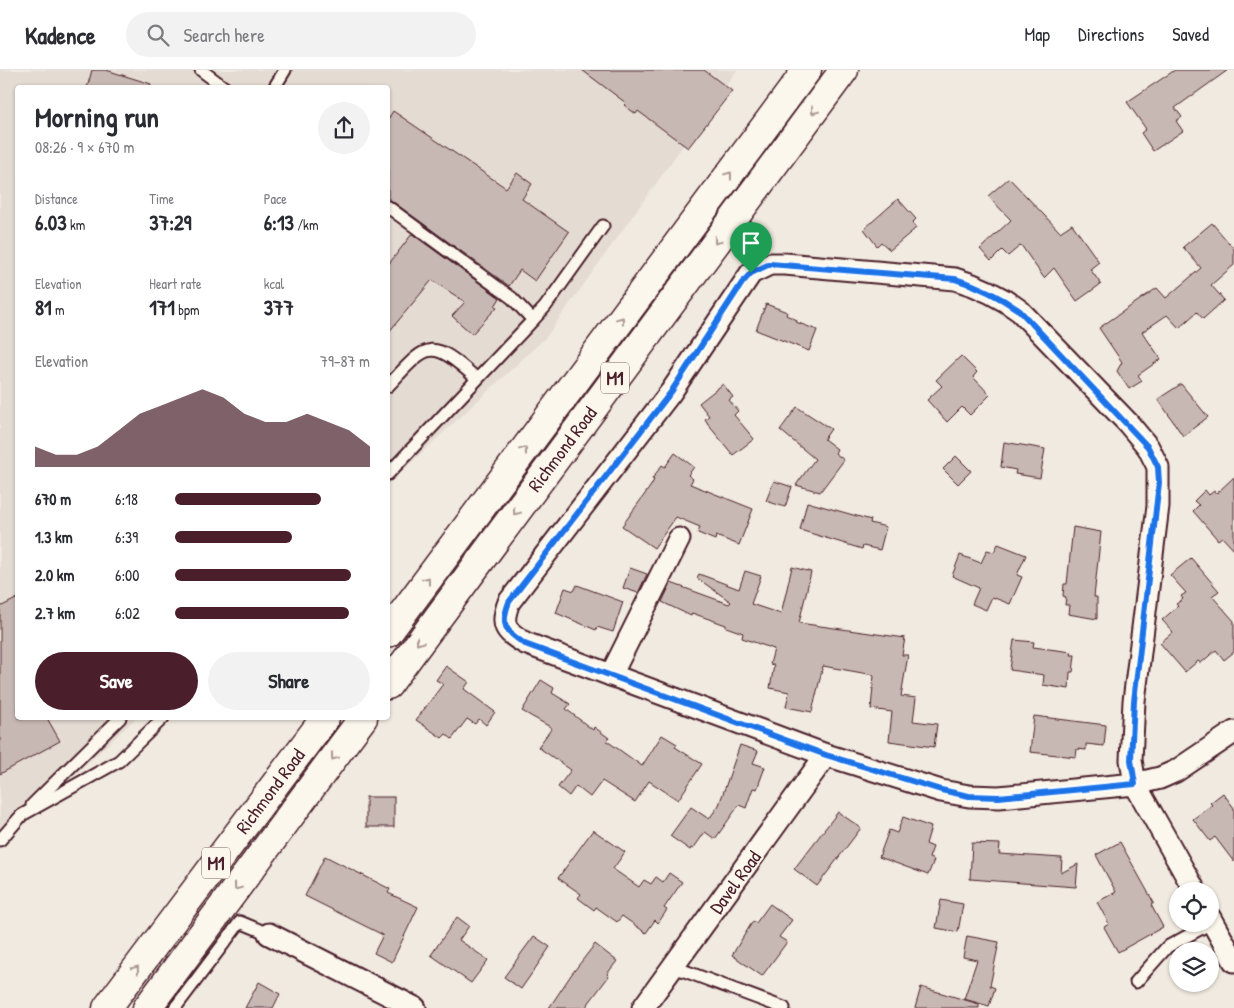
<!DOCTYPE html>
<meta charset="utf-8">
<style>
:root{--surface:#fff;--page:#f2f2f3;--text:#2b2b33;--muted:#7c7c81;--line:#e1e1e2;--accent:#4a1f2b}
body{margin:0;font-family:"Patrick Hand",sans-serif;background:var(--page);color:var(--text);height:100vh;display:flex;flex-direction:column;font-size:19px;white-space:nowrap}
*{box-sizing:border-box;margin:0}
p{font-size:16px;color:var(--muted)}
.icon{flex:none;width:28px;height:28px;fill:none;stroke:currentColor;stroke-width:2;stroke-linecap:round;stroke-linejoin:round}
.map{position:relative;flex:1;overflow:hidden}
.sheet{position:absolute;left:15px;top:15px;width:375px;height:635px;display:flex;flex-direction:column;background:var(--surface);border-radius:5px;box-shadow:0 1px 4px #0004}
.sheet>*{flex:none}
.controls{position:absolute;left:1169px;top:812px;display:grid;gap:10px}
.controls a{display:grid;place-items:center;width:50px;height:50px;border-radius:50%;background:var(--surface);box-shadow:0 1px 4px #0004;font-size:25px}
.pin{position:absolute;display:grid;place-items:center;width:42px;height:42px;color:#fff;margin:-51px -21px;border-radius:50% 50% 50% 0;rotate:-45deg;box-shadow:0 0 5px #0007}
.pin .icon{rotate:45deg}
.round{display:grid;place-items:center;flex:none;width:52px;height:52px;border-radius:26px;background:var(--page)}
.overview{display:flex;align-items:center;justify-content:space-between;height:85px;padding:0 20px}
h1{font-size:28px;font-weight:700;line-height:38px}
.stats{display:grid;grid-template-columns:repeat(3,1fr);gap:8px;height:85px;padding:5px 20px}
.stats div{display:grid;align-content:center}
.stats b{font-size:21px;font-weight:700}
.stats small{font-size:14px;font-weight:400}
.stats p{font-size:14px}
.chart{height:140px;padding:10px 20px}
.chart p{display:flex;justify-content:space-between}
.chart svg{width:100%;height:90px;margin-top:5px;fill:var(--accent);opacity:.7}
.action{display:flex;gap:10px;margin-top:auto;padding:10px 20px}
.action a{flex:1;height:58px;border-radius:30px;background:var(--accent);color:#fff;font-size:20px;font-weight:700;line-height:58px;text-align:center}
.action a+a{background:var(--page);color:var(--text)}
ul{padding:0 20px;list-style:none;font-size:16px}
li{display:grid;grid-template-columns:80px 60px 1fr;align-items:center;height:38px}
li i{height:12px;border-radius:6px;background:var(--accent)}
header{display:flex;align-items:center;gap:30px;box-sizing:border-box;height:70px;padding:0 25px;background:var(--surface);border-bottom:1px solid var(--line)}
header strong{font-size:24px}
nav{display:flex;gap:28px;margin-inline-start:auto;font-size:18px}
.search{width:350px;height:45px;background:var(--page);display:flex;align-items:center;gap:12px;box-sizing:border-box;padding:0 18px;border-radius:28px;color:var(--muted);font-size:19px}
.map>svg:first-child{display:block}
.built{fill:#e4dbd2}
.building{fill:#c8b8b3;stroke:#4a1f2b}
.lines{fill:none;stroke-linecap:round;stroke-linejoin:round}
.lane-casing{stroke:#4a1f2b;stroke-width:15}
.street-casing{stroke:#4a1f2b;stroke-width:25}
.highway-casing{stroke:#4a1f2b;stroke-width:31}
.lane{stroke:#fbf7ec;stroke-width:11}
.street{stroke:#fbf7ec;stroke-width:21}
.highway{stroke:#fbf7ec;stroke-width:28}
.oneway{stroke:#ab9695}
.route-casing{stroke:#fff;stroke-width:10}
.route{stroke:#1a73e8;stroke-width:6}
.labels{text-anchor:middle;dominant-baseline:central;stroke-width:4;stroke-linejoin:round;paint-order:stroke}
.shield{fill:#fbf7ec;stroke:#7f6065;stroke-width:1}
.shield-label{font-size:18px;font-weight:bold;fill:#4a1f2b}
.street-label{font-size:19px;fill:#4a1f2b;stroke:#fbf7ec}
</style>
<header>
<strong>Kadence</strong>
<div class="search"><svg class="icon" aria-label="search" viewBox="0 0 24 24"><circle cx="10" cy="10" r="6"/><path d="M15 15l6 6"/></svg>Search here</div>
<nav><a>Map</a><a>Directions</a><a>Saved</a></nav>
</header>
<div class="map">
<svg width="1234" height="938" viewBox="0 0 1234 938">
<rect width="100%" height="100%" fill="#f0eae0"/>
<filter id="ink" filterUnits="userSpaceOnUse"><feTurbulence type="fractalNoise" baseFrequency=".02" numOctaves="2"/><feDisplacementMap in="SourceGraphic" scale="10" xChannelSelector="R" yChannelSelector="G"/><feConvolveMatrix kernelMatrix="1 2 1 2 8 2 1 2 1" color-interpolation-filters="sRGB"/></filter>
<g filter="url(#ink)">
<polygon class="built" points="0,0 737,0 546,267 388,414 388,18 18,18 18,648 136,648 0,774"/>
<g class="building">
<polygon points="92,0 106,0 151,14 150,18 87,18"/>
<polygon points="582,0 704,0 732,21 688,78 638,41 636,44 624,35 626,33"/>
<polygon points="1175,0 1228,0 1175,38 1182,47 1176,51 1183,61 1153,81 1141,63 1146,59 1127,32"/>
<polygon points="393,41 506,118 517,103 532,114 522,129 569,162 535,211 520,200 509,216 388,128 388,49"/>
<polygon points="1009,108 1060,162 1072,154 1099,192 1090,199 1101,214 1077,231 1054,198 1044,208 1021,175 1008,186 1002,180 991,191 980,179 1011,150 988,126"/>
<polygon points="898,129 916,149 912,153 916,158 890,180 881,172 877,176 864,159"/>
<polygon points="1212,153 1234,179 1234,195 1211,215 1224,230 1203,249 1197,242 1179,258 1167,245 1142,262 1161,289 1138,305 1142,311 1129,319 1117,301 1122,292 1099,258 1157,218 1166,228 1201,198 1183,177"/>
<polygon points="412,164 500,228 495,236 497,237 472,264 452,246 465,232 432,210 388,263 388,195"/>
<polygon points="766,234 787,242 786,245 797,250 796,252 817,260 809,281 756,260"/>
<polygon points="961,286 977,302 973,307 990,325 970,345 962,337 947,352 927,330 942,316 936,310"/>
<polygon points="723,314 733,327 729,330 738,341 734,345 754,369 733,385 710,357 705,349 709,346 699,333"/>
<polygon points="1181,314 1208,347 1183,366 1158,329"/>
<polygon points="797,337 831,359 824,369 837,379 835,383 844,390 820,422 796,415 815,389 780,360"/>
<polygon points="1004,372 1045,379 1040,408 1015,404 1016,400 1001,397"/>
<polygon points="675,383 694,397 688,405 693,409 690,414 753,439 739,475 716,466 715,470 698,463 700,457 676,447 654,478 622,456 650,417 654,410 652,409 662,395 665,397"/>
<polygon points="956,386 971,401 958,414 943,399"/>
<polygon points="1234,407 1234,480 1222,467 1218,470 1193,441 1199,435 1194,431 1205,420 1209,425 1214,421 1216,424"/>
<polygon points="774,411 792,417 785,437 766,431"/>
<polygon points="807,432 871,450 870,453 886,457 880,480 863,476 862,479 800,460"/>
<polygon points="1073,457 1101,462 1094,527 1097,527 1097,549 1068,544 1069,535 1065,535 1066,527 1063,526 1064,514 1067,514"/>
<polygon points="998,474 1026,485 1017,505 1022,507 1010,534 992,527 986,540 972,534 979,518 952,506 960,485 981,493 987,480 994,482"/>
<polygon points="1191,488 1219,521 1212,526 1234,551 1234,582 1224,590 1216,580 1201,593 1198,591 1185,602 1160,573 1173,562 1162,550 1178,536 1176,534 1183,529 1181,526 1186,523 1170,505"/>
<polygon points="792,497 811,502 799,553 905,568 902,585 908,585 901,626 916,628 913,651 937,654 934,677 889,671 892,642 871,639 874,605 823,596 812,642 786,637 789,622 770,618 774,595 770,594 774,579 742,568 743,563 726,557 726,555 692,543 691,546 662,532 671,513 729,534 731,532 697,508 699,504 739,519 745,501 761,506 751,534 781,544"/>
<polygon points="630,498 647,504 638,523 623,518"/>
<polygon points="577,515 623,532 613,562 597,557 596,560 556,543 565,518 574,521"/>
<polygon points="18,528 18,648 47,648 60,671 0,704 0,537"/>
<polygon points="1014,570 1034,572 1033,577 1072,582 1071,585 1075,585 1073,602 1070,602 1069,619 1043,615 1044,605 1010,600"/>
<polygon points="446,596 469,612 464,619 495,642 486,655 479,649 475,654 467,649 452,669 446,664 442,668 416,650 443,614 436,610"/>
<polygon points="541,610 554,618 552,623 570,634 566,639 593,660 594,657 609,668 607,671 642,696 662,665 677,674 675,677 702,694 678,730 649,711 635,732 602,711 590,727 576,716 569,726 558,717 571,700 538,677 552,658 522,641"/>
<polygon points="1034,646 1106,655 1104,676 1086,674 1086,680 1077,679 1076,687 1030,682"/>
<polygon points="740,675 758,681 753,693 765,697 757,719 753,718 746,738 739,735 715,769 705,762 693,779 691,778 690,780 670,766 691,737 709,749 719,735"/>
<polygon points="1223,723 1234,738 1234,792 1215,767 1210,771 1193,749 1212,735 1210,733"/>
<rect x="366" y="727" width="28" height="30"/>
<polygon points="838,742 861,758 817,816 794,799"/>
<polygon points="903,747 931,757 926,774 933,777 929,788 934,790 928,805 879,787 889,760 897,763"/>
<polygon points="593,760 625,782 613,799 639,817 644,810 651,814 656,807 663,812 669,803 682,812 664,838 667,840 658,853 655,850 646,863 622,846 617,852 596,837 594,840 578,828 581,824 558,808"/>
<polygon points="1120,772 1154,833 1151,835 1163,857 1118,882 1104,857 1109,854 1097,832 1116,822 1096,785"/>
<polygon points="972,773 1000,774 999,784 1062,788 1061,803 1078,794 1076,817 970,809"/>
<polygon points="325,786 390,819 388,823 418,837 392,892 374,883 383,865 305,826"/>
<polygon points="941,830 963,834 958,862 936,858"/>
<polygon points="770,834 792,850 779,867 787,872 762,906 732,885 753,851 756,853"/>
<polygon points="457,847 469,856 459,870 488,890 471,913 431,885"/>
<polygon points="534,866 550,877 521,919 504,907"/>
<polygon points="967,866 999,872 990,916 995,918 989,936 964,929 977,890 963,887"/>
<polygon points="595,874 617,891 607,904 609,906 585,938 549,938 571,905"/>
<polygon points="259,912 280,924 273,938 245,938"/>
<polygon points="921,917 979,934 979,938 915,938"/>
</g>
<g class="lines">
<defs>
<g id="lane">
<polyline points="201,0 225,18"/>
<polyline points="274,18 285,0"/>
<polyline points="388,137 512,228 533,250 388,404"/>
<polyline points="533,250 545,237 603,156"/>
<path d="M 388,316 C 428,273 430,267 476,308"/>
<polyline points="32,735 120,648"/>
<polyline points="0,770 22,745 119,691 163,648"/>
<polyline points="674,897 784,938"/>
<polyline points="1136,912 1167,877 1213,852"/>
<polyline points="175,938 240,852 269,864"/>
</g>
<g id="street">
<polyline points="611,605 679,469"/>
<path d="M 1195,821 L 1135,714 L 1131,690 L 1134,631 L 1158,436 L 1158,397 L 1148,377 L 1128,353 L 1020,241 C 1000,226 979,216 955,209 L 785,194 L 770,194 L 751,203 L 671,322 L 509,532 C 500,555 505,561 525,573 L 826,685 L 941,721 L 969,726 L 999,727 L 1135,714 L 1160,708 L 1176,701 L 1234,662"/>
<polyline points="1210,848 1234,891"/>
<polyline points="269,864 415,938"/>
<polyline points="643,938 826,685"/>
</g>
<g id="highway">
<polyline points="388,563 807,0"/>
<polyline points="388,615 844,0"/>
<polyline points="107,938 325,648"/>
<polyline points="147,938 363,648"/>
</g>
</defs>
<use href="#lane" class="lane-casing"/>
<use href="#street" class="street-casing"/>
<use href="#highway" class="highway-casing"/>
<use href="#lane" class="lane"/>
<use href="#street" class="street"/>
<use href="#highway" class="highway"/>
</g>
<defs><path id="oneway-chevron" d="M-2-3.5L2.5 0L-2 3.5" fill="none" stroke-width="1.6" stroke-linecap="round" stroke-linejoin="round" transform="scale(1.25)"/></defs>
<g class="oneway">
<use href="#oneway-chevron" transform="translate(814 41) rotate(127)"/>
<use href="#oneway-chevron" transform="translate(729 105) rotate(-53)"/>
<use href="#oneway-chevron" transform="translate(717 171) rotate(127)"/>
<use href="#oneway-chevron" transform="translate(621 250) rotate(-53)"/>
<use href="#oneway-chevron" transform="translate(524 380) rotate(-53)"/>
<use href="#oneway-chevron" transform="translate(516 442) rotate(127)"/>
<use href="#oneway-chevron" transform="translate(427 510) rotate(-53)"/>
<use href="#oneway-chevron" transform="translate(419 572) rotate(127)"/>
<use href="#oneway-chevron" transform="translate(334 687) rotate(127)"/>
<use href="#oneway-chevron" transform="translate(237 817) rotate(127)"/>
<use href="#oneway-chevron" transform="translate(136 899) rotate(-53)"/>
</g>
</g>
<g class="lines" filter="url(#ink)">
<defs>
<path id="route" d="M 770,194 L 955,209 C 979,216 999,226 1020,241 L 1148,377 L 1158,397 L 1159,413 L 1134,631 L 1131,690 L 1135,714 L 999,727 L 969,726 L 941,720 L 826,685 L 525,574 C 505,561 500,555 509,532 L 671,322 L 742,213 L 751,203 Z"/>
</defs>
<use href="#route" class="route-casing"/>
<use href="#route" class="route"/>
</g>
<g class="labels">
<g class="shield">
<rect x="601" y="292.5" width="28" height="31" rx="4"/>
<rect x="202" y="777.5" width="28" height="31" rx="4"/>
</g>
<g class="shield-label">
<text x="615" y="308">M1</text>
<text x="216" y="793">M1</text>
</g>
<g class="street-label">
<text transform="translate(562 379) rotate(-53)">Richmond Road</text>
<text transform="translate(270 721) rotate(-53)">Richmond Road</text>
<text transform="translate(735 812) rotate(-54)">Davel Road</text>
</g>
</g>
</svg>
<div class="controls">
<a><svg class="icon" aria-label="locate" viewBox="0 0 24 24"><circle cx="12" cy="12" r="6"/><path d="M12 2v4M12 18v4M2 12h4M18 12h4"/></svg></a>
<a><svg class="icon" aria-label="layers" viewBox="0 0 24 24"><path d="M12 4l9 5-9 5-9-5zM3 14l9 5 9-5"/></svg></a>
</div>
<div class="pin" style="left:751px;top:203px;background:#1e9e55"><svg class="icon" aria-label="arrive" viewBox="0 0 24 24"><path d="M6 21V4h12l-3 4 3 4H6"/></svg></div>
<section class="sheet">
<div class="overview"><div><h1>Morning run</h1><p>08:26 · 9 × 670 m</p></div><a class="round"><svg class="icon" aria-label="share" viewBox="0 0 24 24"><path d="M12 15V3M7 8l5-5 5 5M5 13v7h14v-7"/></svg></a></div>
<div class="stats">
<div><p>Distance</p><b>6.03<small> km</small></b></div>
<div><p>Time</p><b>37:29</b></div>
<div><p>Pace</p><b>6:13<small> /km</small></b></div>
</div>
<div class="stats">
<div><p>Elevation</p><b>81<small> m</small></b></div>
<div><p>Heart rate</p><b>171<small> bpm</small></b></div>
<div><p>kcal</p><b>377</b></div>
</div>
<div class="chart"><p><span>Elevation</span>79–87 m</p>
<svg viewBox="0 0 160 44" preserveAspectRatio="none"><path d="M0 44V34L10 38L20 38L30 34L40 26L50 18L60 14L70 10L80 6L90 10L100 18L110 22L120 22L130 18L140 22L150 26L160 34V44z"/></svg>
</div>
<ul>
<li><b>670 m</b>6:18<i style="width:75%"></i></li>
<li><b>1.3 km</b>6:39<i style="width:60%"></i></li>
<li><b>2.0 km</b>6:00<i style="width:90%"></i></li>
<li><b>2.7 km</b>6:02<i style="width:89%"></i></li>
</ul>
<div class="action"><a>Save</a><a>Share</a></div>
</section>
</div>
